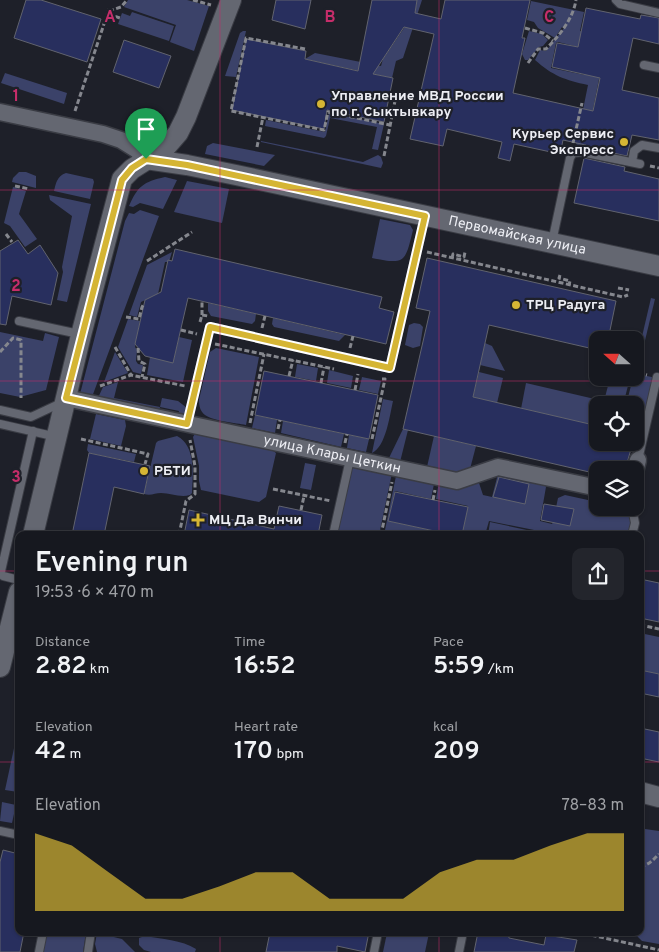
<!DOCTYPE html>
<meta charset="utf-8">
<style>
:root{--surface:#16181f;--page:#23252c;--text:#f1f3f6;--muted:#9ea0a4;--line:#35373d;--accent:#d5b534}
body{margin:0;font-family:Overpass,sans-serif;background:var(--page);color:var(--text);height:100vh;display:flex;flex-direction:column;font-size:19px;white-space:nowrap}
*{box-sizing:border-box;margin:0}
p{font-size:16px;color:var(--muted)}
.icon{flex:none;width:28px;height:28px;fill:none;stroke:currentColor;stroke-width:2;stroke-linecap:round;stroke-linejoin:round}
.map{position:relative;flex:1;overflow:hidden}
.side{position:absolute;left:15px;top:531px;width:629px;height:405px;display:flex;flex-direction:column;background:var(--surface);border-radius:10px;box-shadow:0 1px 4px #0004,0 0 0 1px var(--line)}
.side>*{flex:none}
.needle{width:32px;rotate:291deg}
.controls{position:absolute;left:589px;top:331px;display:grid;gap:10px}
.controls a{display:grid;place-items:center;width:55px;height:55px;border-radius:10px;background:var(--surface);box-shadow:0 1px 4px #0004,0 0 0 1px var(--line);font-size:25px}
.pin{position:absolute;display:grid;place-items:center;width:42px;height:42px;color:#fff;margin:-51px -21px;border-radius:50% 50% 50% 0;rotate:-45deg;box-shadow:0 0 5px #0007}
.pin .icon{rotate:45deg}
.round{display:grid;place-items:center;flex:none;width:52px;height:52px;border-radius:10px;background:var(--page)}
.summary{display:flex;align-items:center;justify-content:space-between;height:85px;padding:0 20px}
h1{font-size:28px;font-weight:600;line-height:38px}
.stats{display:grid;grid-template-columns:repeat(3,1fr);gap:8px;height:85px;padding:5px 20px}
.stats div{display:grid;align-content:center}
.stats b{font-size:25px;font-weight:600}
.stats small{font-size:14px;font-weight:400}
.stats p{font-size:14px}
.chart{height:140px;padding:10px 20px}
.chart p{display:flex;justify-content:space-between}
.chart svg{width:100%;height:90px;margin-top:5px;fill:var(--accent);opacity:.7}
.map>svg:first-child{display:block}
.green{fill:#3b4269;fill-rule:evenodd}
.building{fill:#282f5e;stroke:#61636e}
.lines{fill:none;stroke-linecap:round;stroke-linejoin:round}
.service-casing{stroke:#3a3c44;stroke-width:10}
.minor-casing{stroke:#3a3c44;stroke-width:19}
.tertiary-casing{stroke:#3a3c44;stroke-width:22}
.path{stroke:#85878e;stroke-width:3;stroke-dasharray:5 2.5;stroke-linecap:butt}
.service{stroke:#646771;stroke-width:8}
.minor{stroke:#646771;stroke-width:16}
.tertiary{stroke:#646771;stroke-width:20}
.route-casing{stroke:#fff;stroke-width:10}
.route{stroke:#d5b534;stroke-width:6}
.grid{fill:none;stroke:#c62d6a;stroke-width:1;stroke-opacity:0.55}
.poi-dot{fill:#d5b534;stroke:#1e2029;stroke-width:2}
.labels{text-anchor:middle;dominant-baseline:central;stroke-width:4.5;stroke-linejoin:round;paint-order:stroke}
.poi-label{font-size:14px;font-weight:bold;fill:#edeef4;stroke:#1e2029;text-anchor:start}
.street-label{font-size:14px;fill:#edeef4;stroke:#1e2029}
.grid-label{font-size:16px;text-anchor:middle;font-weight:bold;fill:#c62d6a;stroke:#1e2029;stroke-width:4.5;stroke-linejoin:round;paint-order:stroke}
</style>
<div class="map">
<svg width="659" height="952" viewBox="0 0 659 952">
<rect width="100%" height="100%" fill="#1e2029"/>
<g class="green">
<polygon points="128,0 187,0 209,6 194,51 170,42 176,25 124,7"/>
<polygon points="417,0 422,0 403,58 396,61 392,78 305,59 315,53 381,66 383,59 415,12"/>
<path d="M 531,1 L 584,12 L 580,31 L 597,35 L 602,13 L 607,12 L 603,32 L 608,34 L 585,149 L 576,144 L 588,85 C 565,80 553,76 535,60 L 540,50 L 546,51 L 564,28 L 562,27 L 555,38 L 538,28 L 534,22 L 527,20 ZM 558,42 L 590,50 L 585,75 L 551,68 L 556,43 Z"/>
<polygon points="132,12 174,26 169,41 118,24 122,13 130,16"/>
<polygon points="243,31 246,31 236,77 225,76 240,33"/>
<polygon points="529,31 542,34 548,40 543,46 539,47 528,60 525,60 522,54"/>
<polygon points="5,73 67,93 64,104 1,83"/>
<polygon points="329,113 384,124 378,150 372,149 377,127 330,118 326,136 324,138 265,126 266,120 325,132"/>
<polygon points="261,141 363,162 378,155 381,157 383,163 381,168 261,142"/>
<polygon points="213,143 275,155 264,166 205,154 207,146"/>
<polygon points="19,172 26,172 36,176 36,188 12,182 13,178"/>
<path d="M 66,173 L 93,179 L 94,182 L 90,199 L 54,191 C 56,183 57,176 66,173 Z"/>
<path d="M 165,177 L 177,180 L 163,209 L 140,203 L 133,207 L 129,206 C 138,186 143,182 165,177 Z"/>
<polygon points="187,181 229,189 222,223 174,212"/>
<polygon points="13,187 26,191 19,214 37,239 25,247 10,226 4,223"/>
<polygon points="49,195 91,204 67,302 57,300 63,272 62,267 72,216 50,200"/>
<polygon points="140,210 159,216 92,397 80,394 125,221 129,213 134,214"/>
<path d="M 380,219 L 410,225 L 413,230 C 405,262 406,265 372,258 Z"/>
<polygon points="172,252 169,262 165,262 158,294 141,302 137,317 129,315 147,265"/>
<polygon points="651,298 655,299 641,357 637,358"/>
<polygon points="208,303 256,314 255,321 252,324 211,316 208,311"/>
<polygon points="273,318 345,335 339,341 274,327 272,324"/>
<polygon points="128,319 140,321 135,347 137,350 136,361 138,364 143,365 141,374 133,372 118,347"/>
<polygon points="414,323 420,324 423,327 420,346 413,348 405,345 409,325"/>
<polygon points="0,332 43,341 45,333 59,337 46,390 20,397 0,393"/>
<polygon points="179,337 192,340 183,382 147,375 150,357 173,362"/>
<polygon points="485,343 492,346 505,371 480,365"/>
<path d="M 216,348 L 259,357 L 246,425 C 236,423 213,421 205,415 C 200,411 199,406 199,400 L 209,356 L 210,352 Z"/>
<polygon points="115,352 128,373 104,382"/>
<polygon points="641,359 638,374 656,378 643,430 635,428 635,405 626,405 633,378 635,378 637,360"/>
<polygon points="297,364 318,368 316,381 295,377"/>
<polygon points="329,370 353,376 351,388 327,383"/>
<polygon points="479,372 503,378 497,403 473,397"/>
<polygon points="362,377 381,381 378,394 359,390"/>
<polygon points="610,378 630,378 623,405 603,405"/>
<polygon points="118,382 114,398 160,407 162,398 178,401 187,408 185,418 177,419 179,411 160,407 159,411 97,400 103,387"/>
<polygon points="526,383 599,400 593,425 521,409"/>
<path d="M 383,399 L 393,401 C 390,414 386,447 372,453 Z"/>
<polygon points="96,414 125,420 126,426 121,446 90,439"/>
<polygon points="255,415 277,420 275,433 252,428"/>
<polygon points="283,421 344,434 341,447 281,433"/>
<polygon points="403,429 408,430 400,462 388,460"/>
<polygon points="196,432 272,450 276,453 266,497 259,502 201,490 199,481 199,466 193,437"/>
<polygon points="349,435 369,439 366,452 347,448"/>
<path d="M 177,436 C 196,446 193,474 192,493 L 190,495 C 180,498 171,493 161,493 C 155,493 151,496 144,494 L 156,443 L 158,441 Z"/>
<polygon points="434,436 476,446 470,469 457,474 427,467"/>
<polygon points="88,444 136,454 134,462 89,453 87,450"/>
<polygon points="305,463 316,465 311,490 300,488"/>
<polygon points="353,464 392,473 379,535 342,535 338,529"/>
<polygon points="397,471 435,479 431,499 395,491 388,521 453,535 384,535"/>
<polygon points="498,474 545,485 546,487 540,521 552,524 553,522 558,498 565,495 597,502 598,508 618,508 622,512 632,514 633,523 630,535 559,535 489,521 485,535 462,535 468,506 436,499 439,481 475,481 479,483 483,495 492,497"/>
<polygon points="490,522 550,535 488,535"/>
<polygon points="640,633 659,637 659,674 640,670"/>
<polygon points="19,725 19,791 18,792 5,790"/>
<polygon points="2,802 16,805 12,823 0,821"/>
<polygon points="645,829 659,831 659,944 642,941 634,933 640,932 640,855"/>
<polygon points="47,933 86,933 83,952 43,952"/>
<polygon points="97,933 122,939 135,952 97,952 95,944"/>
<polygon points="387,933 429,933 425,952 383,952"/>
<path d="M 145,936 C 161,939 182,940 196,949 L 195,952 L 151,952 L 144,950 L 139,945 L 139,938 Z"/>
</g>
<g class="building">
<polygon points="26,0 41,0 101,19 87,62 14,38"/>
<polygon points="276,0 311,0 305,29 272,20"/>
<polygon points="372,0 417,0 415,13 441,19 445,0 530,0 522,38 525,38 513,93 593,111 600,78 552,67 557,43 578,47 586,8 640,19 641,15 659,18 659,44 633,38 622,90 659,98 659,140 632,135 627,156 586,147 586,145 563,140 560,154 514,144 510,161 498,158 502,142 447,129 443,146 410,139 434,34 404,27 373,74 393,78 384,122 327,110 324,129 232,110 246,39 306,51 305,59 358,71"/>
<polygon points="124,40 171,56 159,88 113,72"/>
<polygon points="584,158 625,167 624,171 659,179 659,221 574,203"/>
<polygon points="18,240 28,254 40,245 58,273 51,305 12,296 6,325 0,324 0,251"/>
<polygon points="175,249 382,297 379,308 394,312 386,344 188,298 173,363 145,356 135,344 145,300 161,292 168,260 172,261"/>
<polygon points="427,258 616,301 608,340 598,340 598,350 489,325 473,397 598,426 598,442 633,442 625,470 598,470 598,474 403,429 430,311 416,308"/>
<polygon points="264,371 378,395 369,439 255,415"/>
<polygon points="89,453 150,466 144,494 114,487 104,535 72,535"/>
<polygon points="499,477 529,484 525,504 493,497"/>
<polygon points="395,492 468,507 462,535 453,535 388,521"/>
<polygon points="544,504 574,509 570,526 541,520"/>
<polygon points="279,506 322,515 318,535 184,535 189,510 274,529"/>
<polygon points="640,579 659,583 659,622 640,618"/>
<polygon points="640,670 659,674 659,697 640,693"/>
<polygon points="640,728 659,732 659,762 640,758"/>
<polygon points="3,850 19,854 19,932 24,932 20,952 0,952 0,862"/>
<polygon points="270,932 369,932 365,952 337,946 337,952 266,952"/>
<polygon points="478,932 508,932 509,938 544,945 546,935 577,940 574,952 474,952"/>
</g>
<g class="lines">
<defs>
<g id="service">
<polyline points="616,0 620,4 659,13"/>
<polyline points="644,65 659,68"/>
<polyline points="632,162 634,151 642,145 659,148"/>
<polyline points="552,242 570,158 573,153 581,152 640,164"/>
<polyline points="19,321 79,334"/>
<polyline points="0,410 31,417 61,403"/>
<polyline points="0,424 57,437"/>
<polyline points="187,424 210,327 390,368 425,216"/>
<polyline points="638,460 657,377"/>
<polyline points="333,535 350,459"/>
<polyline points="632,535 635,523 632,508"/>
<polyline points="19,580 3,576 0,573 1,571 33,431"/>
<polyline points="0,831 19,835"/>
<polyline points="39,952 43,932"/>
<polyline points="88,952 91,932"/>
<polyline points="374,952 378,932"/>
<polyline points="459,952 463,932"/>
</g>
<g id="minor">
<polyline points="0,112 103,134 121,140 137,150 146,159"/>
<path id="s1" d="M 66,398 L 457,481 L 498,467 L 598,488"/>
<polyline points="635,472 638,460"/>
</g>
<g id="tertiary">
<path id="s2" d="M 146,159 L 187,165 L 236,175 L 659,266"/>
<polyline points="33,535 81,335 122,179 132,169 165,148 178,133 186,117 231,0"/>
<polyline points="0,667 19,592"/>
<polyline points="640,792 659,797"/>
</g>
</defs>
<use href="#service" class="service-casing"/>
<use href="#minor" class="minor-casing"/>
<use href="#tertiary" class="tertiary-casing"/>
<g class="path">
<polyline points="193,0 211,5"/>
<polyline points="109,11 121,7 127,0"/>
<polyline points="108,14 120,18"/>
<polyline points="525,28 543,33 553,41"/>
<polyline points="305,49 246,38 231,111 324,130 328,112 390,125"/>
<path d="M 528,63 L 538,49 L 546,49 C 559,36 573,19 576,0"/>
<polyline points="75,111 109,9"/>
<polyline points="573,143 582,103"/>
<polyline points="257,147 263,117"/>
<polyline points="384,156 395,101"/>
<polyline points="650,166 659,168"/>
<polyline points="15,186 29,189"/>
<polyline points="6,234 12,242"/>
<polyline points="427,252 623,297 628,295"/>
<polyline points="452,258 453,254 464,257 465,252"/>
<polyline points="147,261 192,232"/>
<polyline points="560,275 559,278 570,281 569,285"/>
<polyline points="618,288 629,290"/>
<polyline points="202,315 202,301"/>
<polyline points="126,317 139,319 142,307 144,304"/>
<polyline points="200,322 202,315 208,316"/>
<polyline points="262,328 265,316"/>
<polyline points="181,330 197,334"/>
<polyline points="613,340 614,333"/>
<polyline points="215,344 334,369"/>
<polyline points="115,347 131,375"/>
<polyline points="138,348 139,361 145,364 142,377"/>
<polyline points="350,348 353,336"/>
<polyline points="0,352 13,338 21,340 21,398"/>
<polyline points="642,358 639,373 647,375"/>
<polyline points="289,376 293,360"/>
<polyline points="321,383 324,367"/>
<polyline points="100,386 131,375 185,386"/>
<polyline points="355,390 358,374"/>
<polyline points="250,423 264,354"/>
<polyline points="278,429 280,420"/>
<polyline points="81,439 148,454 145,464"/>
<polyline points="372,439 385,379 382,379"/>
<polyline points="345,443 347,434"/>
<polyline points="273,489 331,501"/>
<polyline points="433,500 435,490"/>
<polyline points="301,510 304,496"/>
<polyline points="179,535 186,501 195,494 195,466 190,440"/>
<polyline points="381,535 392,482"/>
<polyline points="640,625 659,629"/>
<path d="M 640,866 C 648,866 653,860 659,854"/>
<polyline points="577,932 659,950"/>
</g>
<use href="#service" class="service"/>
<use href="#minor" class="minor"/>
<use href="#tertiary" class="tertiary"/>
</g>
<g class="lines">
<defs>
<polygon id="route" points="146,159 187,165 425,216 390,368 210,327 187,424 66,398 122,180 132,168"/>
</defs>
<use href="#route" class="route-casing"/>
<use href="#route" class="route"/>
</g>
<path class="grid" d="M 220,0 L 220,535M 439,0 L 439,535M 0,190 L 659,190M 0,381 L 659,381M 0,571 L 19,571M 640,571 L 659,571M 0,762 L 19,762M 640,762 L 659,762M 220,932 L 220,952M 439,932 L 439,952"/>
<g class="poi-dot">
<circle cx="321" cy="104" r="5"/>
<circle cx="624" cy="142" r="5"/>
<circle cx="516" cy="305" r="5"/>
<circle cx="144" cy="471" r="5"/>
<path d="M195.5 512.5h5v5h5v5h-5v5h-5v-5h-5v-5h5z"/>
</g>
<g class="labels">
<g class="poi-label">
<text x="331" y="96">Управление МВД России<tspan x="331" dy="16">по г. Сыктывкару</tspan></text>
<text x="614" y="134" text-anchor="end">Курьер Сервис<tspan x="614" dy="16">Экспресс</tspan></text>
<text x="526" y="305">ТРЦ Радуга</text>
<text x="154" y="471">РБТИ</text>
<text x="209" y="520">МЦ Да Винчи</text>
</g>
<g class="street-label">
<text stroke="none"><textPath href="#s2" startOffset="379">Первомайская улица</textPath></text>
<text stroke="none"><textPath href="#s1" startOffset="272">улица Клары Цеткин</textPath></text>
</g>
</g>
<g class="grid-label">
<text x="110" y="22">A</text>
<text x="330" y="22">B</text>
<text x="549" y="22">C</text>
<text x="16" y="101">1</text>
<text x="16" y="291">2</text>
<text x="16" y="482">3</text>
</g>
</svg>
<div class="controls">
<a><svg class="needle" viewBox="-14 -14 28 28"><path d="M0-13l5 13h-10z" fill="#e53935"/><path d="M0 13l5-13h-10z" fill="#9ea0a4"/></svg></a>
<a><svg class="icon" aria-label="locate" viewBox="0 0 24 24"><circle cx="12" cy="12" r="6"/><path d="M12 2v4M12 18v4M2 12h4M18 12h4"/></svg></a>
<a><svg class="icon" aria-label="layers" viewBox="0 0 24 24"><path d="M12 4l9 5-9 5-9-5zM3 14l9 5 9-5"/></svg></a>
</div>
<div class="pin" style="left:146px;top:159px;background:#1e9e55"><svg class="icon" aria-label="arrive" viewBox="0 0 24 24"><path d="M6 21V4h12l-3 4 3 4H6"/></svg></div>
<section class="side">
<div class="summary"><div><h1>Evening run</h1><p>19:53 · 6 × 470 m</p></div><a class="round"><svg class="icon" aria-label="share" viewBox="0 0 24 24"><path d="M12 15V3M7 8l5-5 5 5M5 13v7h14v-7"/></svg></a></div>
<div class="stats">
<div><p>Distance</p><b>2.82<small> km</small></b></div>
<div><p>Time</p><b>16:52</b></div>
<div><p>Pace</p><b>5:59<small> /km</small></b></div>
</div>
<div class="stats">
<div><p>Elevation</p><b>42<small> m</small></b></div>
<div><p>Heart rate</p><b>170<small> bpm</small></b></div>
<div><p>kcal</p><b>209</b></div>
</div>
<div class="chart"><p><span>Elevation</span>78–83 m</p>
<svg viewBox="0 0 160 44" preserveAspectRatio="none"><path d="M0 44V6L10 12L20 25L30 38L40 38L50 32L60 25L70 25L80 38L90 38L100 38L110 25L120 19L130 19L140 12L150 6L160 6V44z"/></svg>
</div>
</section>
</div>
